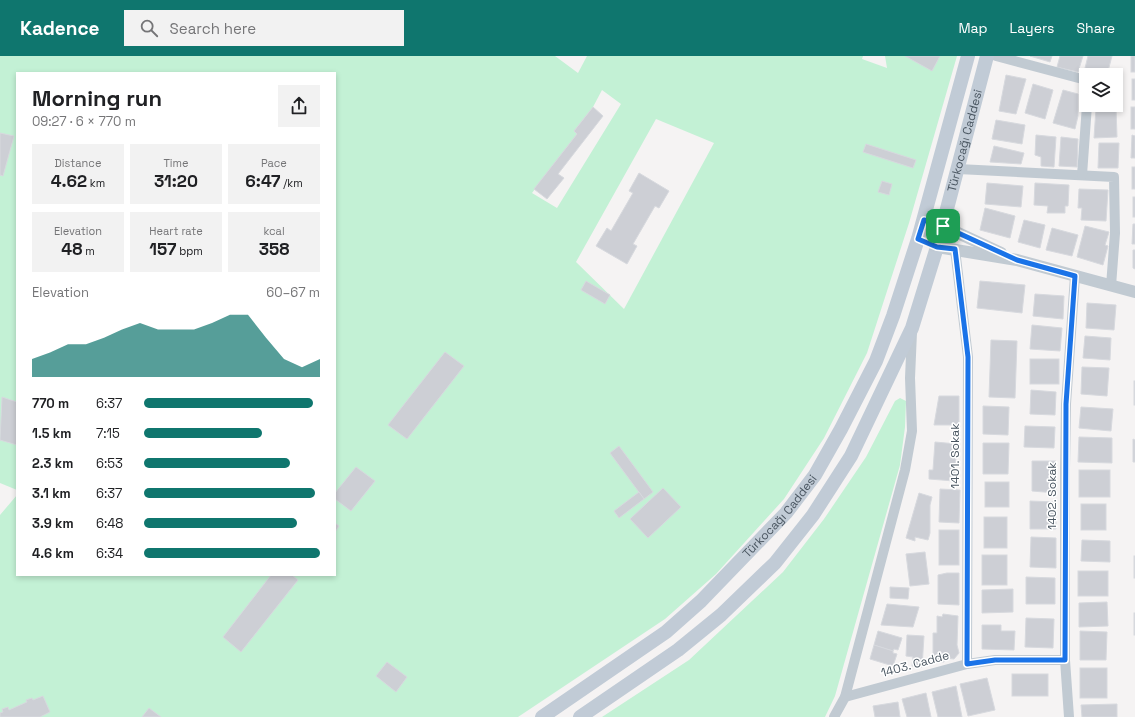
<!DOCTYPE html>
<meta charset="utf-8">
<style>
:root{--surface:#fff;--page:#f2f2f2;--text:#202124;--muted:#757577;--accent:#0f766e}
body{margin:0;font-family:"Space Grotesk",sans-serif;background:var(--page);color:var(--text);height:100vh;display:flex;flex-direction:column;font-size:15px;white-space:nowrap}
*{box-sizing:border-box;margin:0}
p{font-size:13px;color:var(--muted)}
.icon{flex:none;width:22px;height:22px;fill:none;stroke:currentColor;stroke-width:2;stroke-linecap:round;stroke-linejoin:round}
.map{position:relative;flex:1;overflow:hidden}
.details{position:absolute;left:16px;top:16px;width:320px;height:504px;display:flex;flex-direction:column;background:var(--surface);border-radius:0px;box-shadow:0 2px 6px #0003}
.details>*{flex:none}
.tools{position:absolute;left:1079px;top:12px;display:grid;gap:8px}
.tools a{display:grid;place-items:center;width:44px;height:44px;border-radius:0px;background:var(--surface);box-shadow:0 2px 6px #0003;font-size:20px}
.pin{position:absolute;display:grid;place-items:center;width:34px;height:34px;color:#fff;margin:-17px;border-radius:8px;box-shadow:0 2px 6px #0006}
.round{display:grid;place-items:center;flex:none;width:42px;height:42px;border-radius:0px;background:var(--page)}
.head{display:flex;align-items:center;justify-content:space-between;height:68px;padding:0 16px}
h1{font-size:22px;font-weight:700;line-height:30px}
.metrics{display:grid;grid-template-columns:repeat(3,1fr);gap:6px;height:68px;padding:4px 16px}
.metrics div{display:grid;align-content:center;border-radius:0px;background:var(--page);text-align:center}
.metrics b{font-size:17px;font-weight:700}
.metrics small{font-size:11px;font-weight:400}
.metrics p{font-size:11px}
.chart{height:112px;padding:8px 16px}
.chart p{display:flex;justify-content:space-between}
.chart svg{width:100%;height:72px;margin-top:4px;fill:var(--accent);opacity:.7}
ul{padding:0 16px;list-style:none;font-size:13px}
li{display:grid;grid-template-columns:64px 48px 1fr;align-items:center;height:30px}
li i{height:10px;border-radius:5px;background:var(--accent)}
header{display:flex;align-items:center;gap:24px;box-sizing:border-box;height:56px;padding:0 20px;background:var(--accent);color:#fff}
header strong{font-size:19px}
nav{display:flex;gap:22px;margin-inline-start:auto;font-size:14px}
.search{width:280px;height:36px;background:var(--page);display:flex;align-items:center;gap:10px;box-sizing:border-box;padding:0 14px;border-radius:0px;color:var(--muted);font-size:15px}
.map>svg:first-child{display:block}
.green{fill:#c3f1d5;fill-rule:evenodd}
.building{fill:#cdcfd5;stroke:#d7d9de}
.lines{fill:none;stroke-linecap:round;stroke-linejoin:round}
.minor{stroke:#c1cad2;stroke-width:10}
.tertiary{stroke:#c1cad2;stroke-width:12}
.secondary{stroke:#c1cbd6;stroke-width:14}
.route-casing{stroke:#fff;stroke-width:8}
.route{stroke:#1a73e8;stroke-width:5}
.labels{text-anchor:middle;dominant-baseline:central;stroke-width:3;stroke-linejoin:round;paint-order:stroke}
.street-label{font-size:12px;fill:#4a5661;stroke:#fff}
</style>
<header>
<strong>Kadence</strong>
<div class="search"><svg class="icon" aria-label="search" viewBox="0 0 24 24"><circle cx="10" cy="10" r="6"/><path d="M15 15l6 6"/></svg>Search here</div>
<nav><a>Map</a><a>Layers</a><a>Share</a></nav>
</header>
<div class="map">
<svg width="1135" height="661" viewBox="0 0 1135 661">
<rect width="100%" height="100%" fill="#f5f3f3"/>
<g class="green">
<path d="M 0,0 L 555,0 L 578,17 L 587,0 L 863,0 L 862,3 L 887,12 L 885,0 L 957,0 L 909,167 L 867,297 L 824,382 L 784,443 L 716,518 L 665,563 L 518,661 L 0,661 L 0,459 L 17,439 L 17,519 L 335,519 L 335,17 L 17,17 L 17,434 L 0,427 ZM 602,34 L 621,48 L 557,152 L 532,137 L 577,78 L 574,75 L 593,51 ZM 656,63 L 714,87 L 624,253 L 576,206 Z"/>
<polygon points="900,342 906,345 905,371 900,409 835,640 825,661 602,661 689,604 783,516 824,463 866,401 895,345"/>
</g>
<g class="building">
<polygon points="905,0 940,0 932,15"/>
<polygon points="1030,0 1052,0 1050,6"/>
<polygon points="1060,0 1083,0 1078,16 1057,11"/>
<polygon points="1088,0 1112,0 1107,19 1084,16"/>
<rect x="1131" y="0" width="4" height="16"/>
<polygon points="1006,19 1026,23 1016,58 999,55"/>
<rect x="1132" y="23" width="3" height="21"/>
<polygon points="1033,28 1053,34 1045,63 1025,57"/>
<polygon points="1063,34 1078,38 1078,60 1075,73 1053,67"/>
<polygon points="593,51 603,60 558,118 564,122 547,143 534,133 577,78 574,75"/>
<rect x="1131" y="51" width="4" height="22"/>
<polygon points="1096,52 1116,52 1117,81 1094,82"/>
<polygon points="996,64 1025,69 1022,88 992,83"/>
<polygon points="0,77 14,80 3,120 0,119"/>
<polygon points="1036,79 1056,81 1054,111 1041,110 1041,101 1035,99"/>
<polygon points="1132,79 1135,80 1135,102 1131,102"/>
<polygon points="1061,81 1078,83 1077,111 1059,110"/>
<polygon points="1099,87 1119,87 1118,112 1098,112"/>
<polygon points="866,88 916,104 913,112 863,96"/>
<polygon points="994,90 1024,97 1021,108 990,106"/>
<rect x="1132" y="111" width="3" height="22"/>
<polygon points="639,117 669,135 659,152 655,150 633,188 637,190 627,208 596,190 607,172 611,175 633,137 629,135"/>
<polygon points="882,125 892,128 889,139 878,136"/>
<polygon points="987,127 1023,130 1021,151 985,148"/>
<polygon points="1035,127 1069,129 1068,150 1065,150 1065,157 1047,157 1048,150 1034,149"/>
<polygon points="1079,133 1108,134 1106,165 1081,164 1082,152 1078,152"/>
<rect x="1133" y="141" width="2" height="20"/>
<polygon points="985,152 1015,160 1010,182 980,174"/>
<polygon points="1024,164 1045,169 1040,192 1018,186"/>
<polygon points="1133,168 1135,168 1135,188 1132,188"/>
<polygon points="1085,170 1109,176 1105,189 1108,190 1103,209 1077,201"/>
<polygon points="1052,172 1078,179 1072,200 1046,194"/>
<polygon points="1133,194 1135,194 1135,213 1133,212"/>
<polygon points="586,225 610,239 605,248 581,234"/>
<polygon points="980,225 1025,229 1022,257 977,252"/>
<polygon points="1035,238 1064,240 1063,263 1033,260"/>
<polygon points="1087,247 1116,249 1114,274 1086,272"/>
<polygon points="1032,269 1062,272 1060,295 1030,293"/>
<polygon points="1085,280 1111,282 1110,304 1083,302"/>
<polygon points="991,284 1017,285 1015,342 989,341"/>
<polygon points="445,296 464,310 407,383 388,369"/>
<rect x="1030" y="303" width="29" height="25"/>
<polygon points="1082,311 1109,312 1107,340 1081,338"/>
<rect x="1134" y="325" width="1" height="24"/>
<polygon points="1031,334 1056,336 1055,359 1030,358"/>
<polygon points="939,340 959,340 959,369 934,369"/>
<polygon points="2,341 17,346 17,389 0,384"/>
<polygon points="983,350 1009,351 1008,379 983,378"/>
<polygon points="1081,351 1113,353 1111,375 1079,372"/>
<polygon points="1025,370 1055,371 1054,392 1024,391"/>
<polygon points="1079,381 1112,382 1112,407 1078,406"/>
<polygon points="1133,383 1135,384 1135,406 1133,406"/>
<polygon points="935,386 957,388 954,425 929,423 929,414 933,414"/>
<polygon points="983,387 1009,387 1008,418 983,418"/>
<polygon points="619,390 653,436 644,443 610,397"/>
<polygon points="1032,405 1056,405 1056,437 1032,435"/>
<polygon points="356,411 375,425 351,455 335,443 335,437"/>
<rect x="1079" y="414" width="31" height="27"/>
<rect x="985" y="426" width="24" height="25"/>
<polygon points="663,432 681,451 648,482 630,463"/>
<polygon points="940,433 960,434 959,467 939,466"/>
<polygon points="639,436 644,443 619,462 614,455"/>
<polygon points="919,437 932,441 930,449 930,477 928,484 915,481 915,485 906,482"/>
<polygon points="1030,445 1056,446 1056,473 1030,473"/>
<rect x="1081" y="448" width="25" height="26"/>
<rect x="984" y="461" width="23" height="31"/>
<polygon points="335,467 339,470 335,476"/>
<rect x="939" y="474" width="20" height="35"/>
<polygon points="1031,481 1056,482 1056,512 1030,511"/>
<polygon points="1082,484 1110,485 1110,506 1081,505"/>
<polygon points="925,496 929,528 910,530 906,498"/>
<rect x="982" y="499" width="25" height="30"/>
<rect x="1134" y="500" width="1" height="22"/>
<rect x="1078" y="515" width="30" height="25"/>
<polygon points="947,517 959,517 959,549 938,548 938,519"/>
<polygon points="271,519 292,519 298,524 241,596 223,581"/>
<polygon points="1026,521 1055,522 1055,548 1026,548"/>
<polygon points="890,531 909,532 908,543 890,542"/>
<polygon points="1013,533 1013,556 982,557 982,534"/>
<polygon points="1107,546 1108,570 1079,571 1079,547"/>
<polygon points="887,548 919,551 913,571 881,569"/>
<rect x="1134" y="557" width="1" height="22"/>
<polygon points="943,558 958,560 957,589 959,597 954,603 945,602 944,606 933,605 933,577 937,577 937,560 942,561"/>
<polygon points="1026,562 1054,563 1053,592 1025,591"/>
<polygon points="982,569 1001,569 1001,575 1015,575 1014,594 982,593"/>
<polygon points="878,575 902,582 898,594 894,593 893,595 874,589"/>
<polygon points="1080,575 1107,576 1106,604 1080,604"/>
<polygon points="907,579 924,580 922,611 912,610 913,601 906,600"/>
<polygon points="874,589 893,595 893,597 897,598 893,610 870,603"/>
<polygon points="387,606 407,621 396,636 376,620"/>
<rect x="1080" y="612" width="27" height="30"/>
<rect x="1012" y="618" width="36" height="22"/>
<polygon points="987,622 995,654 968,660 960,628"/>
<polygon points="956,630 962,661 938,661 932,636"/>
<polygon points="926,637 931,661 907,661 902,643"/>
<polygon points="43,640 50,656 40,661 0,661 0,657 3,656 2,653 8,651 9,654 27,646 26,644 32,642 33,644"/>
<polygon points="898,646 900,661 875,661 873,650"/>
<polygon points="1117,648 1117,661 1082,661 1081,649"/>
<polygon points="149,652 161,661 142,661"/>
</g>
<g class="lines">
<g class="minor">
<polyline points="996,0 1086,24"/>
<polyline points="958,113 1114,121 1115,177 1111,230"/>
<polyline points="1082,119 1087,49"/>
<polyline points="955,193 968,301 967,608"/>
<polyline points="845,641 967,608 995,604 1065,604"/>
<polyline points="834,661 845,641 905,414 912,375 910,322 912,276"/>
<polyline points="1069,661 1065,604 1065,412 1066,348 1075,220"/>
</g>
<g class="tertiary">
<polyline points="943,170 1001,197"/>
<polyline points="937,191 1017,204 1135,236"/>
</g>
<g class="secondary">
<path id="s1" d="M 542,661 L 666,576 L 701,545 L 786,457 L 815,419 L 841,373 L 876,305 L 893,260 L 918,183 L 968,0"/>
<path id="s2" d="M 580,661 L 678,594 L 721,559 L 775,507 L 813,459 L 851,400 L 912,272 L 937,191 L 987,0"/>
</g>
</g>
<g class="lines">
<defs>
<polygon id="route" points="924,164 943,170 1017,204 1075,220 1066,348 1065,604 995,604 967,608 968,301 955,193 937,191 918,183"/>
</defs>
<use href="#route" class="route-casing"/>
<use href="#route" class="route"/>
</g>
<g class="labels">
<g class="street-label">
<text stroke="none"><textPath href="#s2" startOffset="717">Türkocağı Caddesi</textPath></text>
<text transform="translate(955 400) rotate(-90)">1401. Sokak</text>
<text transform="translate(1052 440) rotate(-90)">1402. Sokak</text>
<text stroke="none"><textPath href="#s1" startOffset="313">Türkocağı Caddesi</textPath></text>
<text transform="translate(915 608) rotate(-15)">1403. Cadde</text>
</g>
</g>
</svg>
<div class="tools">
<a><svg class="icon" aria-label="layers" viewBox="0 0 24 24"><path d="M12 4l9 5-9 5-9-5zM3 14l9 5 9-5"/></svg></a>
</div>
<div class="pin" style="left:943px;top:170px;background:#1e9e55"><svg class="icon" aria-label="arrive" viewBox="0 0 24 24"><path d="M6 21V4h12l-3 4 3 4H6"/></svg></div>
<section class="details">
<div class="head"><div><h1>Morning run</h1><p>09:27 · 6 × 770 m</p></div><a class="round"><svg class="icon" aria-label="share" viewBox="0 0 24 24"><path d="M12 15V3M7 8l5-5 5 5M5 13v7h14v-7"/></svg></a></div>
<div class="metrics">
<div><p>Distance</p><b>4.62<small> km</small></b></div>
<div><p>Time</p><b>31:20</b></div>
<div><p>Pace</p><b>6:47<small> /km</small></b></div>
</div>
<div class="metrics">
<div><p>Elevation</p><b>48<small> m</small></b></div>
<div><p>Heart rate</p><b>157<small> bpm</small></b></div>
<div><p>kcal</p><b>358</b></div>
</div>
<div class="chart"><p><span>Elevation</span>60–67 m</p>
<svg viewBox="0 0 160 44" preserveAspectRatio="none"><path d="M0 44V33L10 29L20 24L30 24L40 20L50 15L60 11L70 15L80 15L90 15L100 11L110 6L120 6L130 20L140 33L150 38L160 33V44z"/></svg>
</div>
<ul>
<li><b>770 m</b>6:37<i style="width:96%"></i></li>
<li><b>1.5 km</b>7:15<i style="width:67%"></i></li>
<li><b>2.3 km</b>6:53<i style="width:83%"></i></li>
<li><b>3.1 km</b>6:37<i style="width:97%"></i></li>
<li><b>3.9 km</b>6:48<i style="width:87%"></i></li>
<li><b>4.6 km</b>6:34<i style="width:100%"></i></li>
</ul>
</section>
</div>
